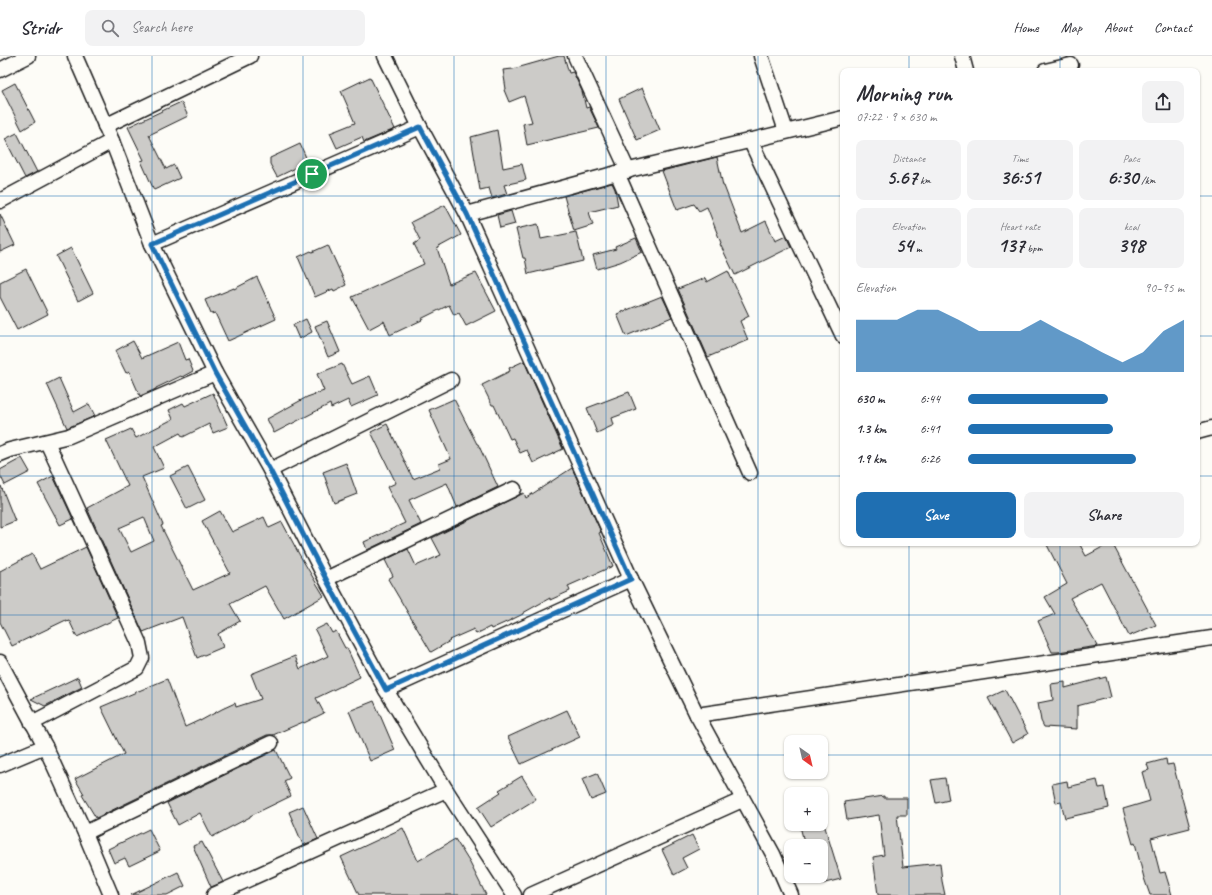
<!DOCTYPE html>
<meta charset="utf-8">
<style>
:root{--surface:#fff;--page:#f2f2f3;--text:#2b2b33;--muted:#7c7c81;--line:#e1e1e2;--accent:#1f6fb2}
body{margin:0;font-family:Caveat,sans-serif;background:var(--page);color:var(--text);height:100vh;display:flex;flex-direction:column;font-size:15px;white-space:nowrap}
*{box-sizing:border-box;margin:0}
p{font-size:13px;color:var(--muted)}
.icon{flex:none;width:22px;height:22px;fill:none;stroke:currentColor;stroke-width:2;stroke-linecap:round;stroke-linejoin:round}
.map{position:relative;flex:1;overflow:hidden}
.details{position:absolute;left:840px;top:12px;width:360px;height:478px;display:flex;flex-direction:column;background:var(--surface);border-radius:8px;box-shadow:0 1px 3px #0004}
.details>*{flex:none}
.needle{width:26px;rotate:146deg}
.tools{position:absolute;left:784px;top:679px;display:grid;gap:8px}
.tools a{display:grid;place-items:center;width:44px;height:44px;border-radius:8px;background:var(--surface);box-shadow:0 1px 3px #0004;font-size:20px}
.pin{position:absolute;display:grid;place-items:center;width:34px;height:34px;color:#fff;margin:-17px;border:2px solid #fff;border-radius:50%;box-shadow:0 1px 4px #0007}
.round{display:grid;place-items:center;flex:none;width:42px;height:42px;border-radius:8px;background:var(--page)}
.summary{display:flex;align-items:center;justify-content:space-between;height:68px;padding:0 16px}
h1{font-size:22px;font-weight:600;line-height:30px}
.stats{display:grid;grid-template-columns:repeat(3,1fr);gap:6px;height:68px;padding:4px 16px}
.stats div{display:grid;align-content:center;border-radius:8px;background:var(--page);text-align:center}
.stats b{font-size:20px;font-weight:600}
.stats small{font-size:11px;font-weight:400}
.stats p{font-size:11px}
.chart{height:112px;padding:8px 16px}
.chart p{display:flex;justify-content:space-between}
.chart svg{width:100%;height:72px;margin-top:4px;fill:var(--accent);opacity:.7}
.primary-button{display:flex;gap:8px;margin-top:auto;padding:8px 16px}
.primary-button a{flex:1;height:46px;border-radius:8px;background:var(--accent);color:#fff;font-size:16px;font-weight:600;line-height:46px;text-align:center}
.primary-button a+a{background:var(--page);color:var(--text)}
ul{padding:0 16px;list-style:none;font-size:13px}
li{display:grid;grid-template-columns:64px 48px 1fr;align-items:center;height:30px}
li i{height:10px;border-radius:5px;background:var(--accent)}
header{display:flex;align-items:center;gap:24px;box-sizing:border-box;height:56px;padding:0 20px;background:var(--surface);border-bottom:1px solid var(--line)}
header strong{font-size:19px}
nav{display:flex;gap:22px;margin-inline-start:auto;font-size:14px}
.search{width:280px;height:36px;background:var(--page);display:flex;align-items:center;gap:10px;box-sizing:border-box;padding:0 14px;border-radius:8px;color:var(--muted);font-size:15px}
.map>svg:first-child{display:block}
.building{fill:#cccbc8;stroke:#1c1c1c;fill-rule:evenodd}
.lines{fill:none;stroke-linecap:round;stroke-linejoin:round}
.minor-casing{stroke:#1c1c1c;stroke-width:17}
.minor{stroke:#fdfcf7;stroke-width:14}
.route-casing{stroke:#fff;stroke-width:8}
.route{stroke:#1f6fb2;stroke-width:5}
.grid{fill:none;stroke:#1f6fb2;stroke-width:1;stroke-opacity:0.55}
</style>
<header>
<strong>Stridr</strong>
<div class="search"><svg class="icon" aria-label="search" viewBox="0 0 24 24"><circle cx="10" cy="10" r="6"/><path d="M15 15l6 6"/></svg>Search here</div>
<nav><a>Home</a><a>Map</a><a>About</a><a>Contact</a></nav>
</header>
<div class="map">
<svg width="1212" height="839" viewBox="0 0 1212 839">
<rect width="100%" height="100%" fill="#fdfcf7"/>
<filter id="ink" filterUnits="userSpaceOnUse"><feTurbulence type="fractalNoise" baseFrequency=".025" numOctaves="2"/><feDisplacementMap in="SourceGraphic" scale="8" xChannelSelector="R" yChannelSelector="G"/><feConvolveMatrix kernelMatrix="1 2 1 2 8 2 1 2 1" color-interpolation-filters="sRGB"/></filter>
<g filter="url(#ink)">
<g class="building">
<polygon points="559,0 564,0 569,17 573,16 582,35 586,52 589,51 599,72 527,89 523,68 532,66 524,40 509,46 504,34 506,33 503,14 513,13"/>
<polygon points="370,21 395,73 364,86 362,81 337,92 330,77 355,67 341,35"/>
<polygon points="15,27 35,66 22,74 2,34"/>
<polygon points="642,32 660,74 637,84 619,43"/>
<polygon points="181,46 188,60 149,79 166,113 174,109 180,122 154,134 141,105 144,104 128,71"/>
<polygon points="497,74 503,112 522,108 526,124 504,129 507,138 492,142 489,132 480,134 471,81"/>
<polygon points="17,77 37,116 25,122 5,83"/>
<polygon points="300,88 308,106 277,121 270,108 270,102"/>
<polygon points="717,101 723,130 724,130 742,177 766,165 775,185 786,180 791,191 735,219 720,188 721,187 707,151 699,155 694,148 677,154 662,115"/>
<polygon points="612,127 615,133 618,149 589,156 593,169 574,175 564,140"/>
<polygon points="445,149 461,179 437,192 449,228 476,217 496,255 466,270 459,257 454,259 449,249 421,263 422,264 390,279 384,265 369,273 352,241 381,228 424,208 414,188 420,184 411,166"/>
<polygon points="511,155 515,168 500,172 497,159"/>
<polygon points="0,158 15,189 0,196"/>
<polygon points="538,168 541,183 576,176 583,205 528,218 525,202 523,202 516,173"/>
<polygon points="636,182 642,196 620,206 597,213 593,199 616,193 615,191"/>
<polygon points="328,189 346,229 334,235 333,233 315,241 298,201 311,195 312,196"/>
<polygon points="71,192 93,237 78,245 56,200"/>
<polygon points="26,213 48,258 17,274 0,241 0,226"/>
<polygon points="728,215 749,260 740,265 748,284 708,301 678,233 705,222 707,226"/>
<polygon points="257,221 276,263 228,285 215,257 211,258 205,244 234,232 234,233"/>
<polygon points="662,240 672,261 626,280 617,258"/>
<polygon points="306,263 312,276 299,283 293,269"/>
<polygon points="327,265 340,296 328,301 315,270"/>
<polygon points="133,285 142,302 178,286 185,304 188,303 193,315 182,321 181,320 156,332 156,333 140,340 129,315 126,317 115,295"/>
<polygon points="524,305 563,393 533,407 527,394 520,397 513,382 510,383 494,349 492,349 482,329 510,315 509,312"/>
<polygon points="342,308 352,328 370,320 378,339 351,351 348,344 331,352 330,348 274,377 267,363 307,341 324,335 317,318"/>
<polygon points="59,322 74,356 89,348 95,360 67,372 47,328"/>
<polygon points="629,336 636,353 612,362 614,369 597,377 587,352"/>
<path d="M 213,337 L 228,371 L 213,377 L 209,368 L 183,381 L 180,377 L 154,391 L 164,412 L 142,421 L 163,469 L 161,470 L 193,534 L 230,517 L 202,465 L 220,455 L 232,476 L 264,461 L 269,472 L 282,466 L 299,498 L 324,540 L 284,563 L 265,530 L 230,548 L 240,565 L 218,578 L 223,591 L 197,602 L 182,561 L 143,576 L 87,452 L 128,430 L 106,384 L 131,373 L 136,382 L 173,363 L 169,354 L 183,347 L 185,350 ZM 144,461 L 154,485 L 131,496 L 119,472 Z"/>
<polygon points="454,343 477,388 478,388 498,431 457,451 447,427 409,444 421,468 367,494 364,486 405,467 387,431 396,427 371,376 387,368 413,423 440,412 439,408 451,403 429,354"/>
<polygon points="22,402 30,416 5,429 0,419 0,414"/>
<polygon points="346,407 357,438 334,447 323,416"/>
<polygon points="188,411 205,444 187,453 170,420"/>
<polygon points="572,412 601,476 599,477 613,510 568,530 570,535 550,544 550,542 523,557 523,558 511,564 491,573 490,571 476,578 474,573 449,584 450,585 431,596 388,523 393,520 385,504 408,493 416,510 441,499 432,482 524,437 526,442"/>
<polygon points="53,420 73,463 60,469 38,428"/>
<polygon points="0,430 1,430 15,465 0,471"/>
<polygon points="1046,487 1079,487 1086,500 1110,487 1112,487 1156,569 1129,580 1101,526 1070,542 1098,590 1058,596 1052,596 1038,565 1055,558 1045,541 1067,528"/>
<polygon points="86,491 118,562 77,581 69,564 66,565 66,564 12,590 0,566 0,515 32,498 40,513"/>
<polygon points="327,568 332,577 336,575 345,592 347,592 360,621 316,642 324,657 304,667 303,666 273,679 267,679 96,762 82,739 84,738 75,723 124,698 101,651 167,623 185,671 200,664 200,665 222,653 235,647 236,651 261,643 251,618 295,600 300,613 328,600 315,574"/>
<polygon points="78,621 82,631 45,650 31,643"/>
<polygon points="1106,621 1111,641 1077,650 1077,673 1044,671 1041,665 1038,647 1053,644 1051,628 1065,626 1065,632"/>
<polygon points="1005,634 1028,678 1012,687 988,642"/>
<polygon points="374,645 395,694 370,705 349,655"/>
<polygon points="567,654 580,681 521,708 508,681"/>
<polygon points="276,694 290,722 284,725 291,740 250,760 250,761 212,781 200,757 178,769 167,747"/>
<polygon points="1166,703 1167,709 1173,708 1190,772 1151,782 1160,817 1165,816 1172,839 1150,839 1144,822 1135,787 1133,788 1123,753 1150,745 1142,716 1149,714 1147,708"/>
<polygon points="597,717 606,738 591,744 582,723"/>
<polygon points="522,720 536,743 491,771 478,751 501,736 499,734"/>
<polygon points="945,722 949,744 936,747 931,724"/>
<polygon points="1097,724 1099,732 1105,731 1109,752 1065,762 1061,746 1056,747 1052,728 1067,725 1068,731"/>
<polygon points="884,740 884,742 907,742 907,759 897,759 903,811 940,807 942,825 945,839 878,839 873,801 884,799 879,759 847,764 844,746"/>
<polygon points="303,750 318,783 303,789 289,756"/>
<polygon points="807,768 824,768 841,823 821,828 821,790 805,790 800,770"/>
<polygon points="403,772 418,805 455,783 470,807 486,839 359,839 341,801"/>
<polygon points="149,773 160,795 129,810 125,802 114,807 108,793"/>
<polygon points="692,779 699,793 682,802 687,812 674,819 662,794"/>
<polygon points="202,786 223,826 211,831 193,790"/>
<polygon points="178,816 185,830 167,839 131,839"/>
</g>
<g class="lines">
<defs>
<g id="minor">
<polyline points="75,0 112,85 152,188 215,317 270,414 326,523 386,634 446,734 514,839"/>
<polyline points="385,0 420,71 467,158 631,523 697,659 773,798 791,839"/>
<polyline points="575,0 628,115"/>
<polyline points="761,0 786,75"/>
<polyline points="962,0 966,15"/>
<polyline points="0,14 28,0"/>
<polyline points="1045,15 1071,9"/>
<polyline points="105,70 250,0"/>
<polyline points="750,84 843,280"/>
<polyline points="617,117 750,417"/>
<polyline points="0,145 112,85"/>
<polyline points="467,158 617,117 843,62"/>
<polyline points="152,188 420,71"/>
<polyline points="1197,376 1212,372"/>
<polyline points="0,398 10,394 69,380 215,317"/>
<polyline points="270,414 451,324"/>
<polyline points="326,523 514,433"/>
<polyline points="0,606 45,690 85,777 111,839"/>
<polyline points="386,634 631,523"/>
<polyline points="697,659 1212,582"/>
<polyline points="32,667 137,612 142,602 139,587 47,386"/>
<polyline points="0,709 45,690"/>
<polyline points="85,777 271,687"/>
<polyline points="214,839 446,734"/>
<polyline points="531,839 742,744"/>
</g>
</defs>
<use href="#minor" class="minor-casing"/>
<use href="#minor" class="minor"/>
</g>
</g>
<g class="lines" filter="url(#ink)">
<defs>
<polygon id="route" points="420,71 467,158 631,523 386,634 326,523 270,414 215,317 152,188"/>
</defs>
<use href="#route" class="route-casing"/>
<use href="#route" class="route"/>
</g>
<path class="grid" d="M 152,0 L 152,839M 303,0 L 303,839M 454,0 L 454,839M 606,0 L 606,839M 758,0 L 758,839M 909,0 L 909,15M 1060,0 L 1060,15M 0,140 L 843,140M 1197,140 L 1212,140M 0,280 L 843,280M 1197,280 L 1212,280M 0,420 L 843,420M 1197,420 L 1212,420M 909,487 L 909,839M 1060,487 L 1060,839M 0,559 L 1212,559M 0,699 L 791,699M 821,699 L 1212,699"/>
</svg>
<div class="tools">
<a><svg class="needle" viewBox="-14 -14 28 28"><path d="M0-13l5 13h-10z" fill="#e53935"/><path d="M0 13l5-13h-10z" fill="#7c7c81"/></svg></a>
<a>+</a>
<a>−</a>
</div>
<div class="pin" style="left:312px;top:118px;background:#1e9e55"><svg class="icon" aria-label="arrive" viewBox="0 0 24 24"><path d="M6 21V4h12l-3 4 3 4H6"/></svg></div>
<section class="details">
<div class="summary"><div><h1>Morning run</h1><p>07:22 · 9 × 630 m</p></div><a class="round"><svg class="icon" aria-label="share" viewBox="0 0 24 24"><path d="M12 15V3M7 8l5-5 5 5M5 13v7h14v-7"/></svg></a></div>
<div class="stats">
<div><p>Distance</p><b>5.67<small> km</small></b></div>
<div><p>Time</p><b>36:51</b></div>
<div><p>Pace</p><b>6:30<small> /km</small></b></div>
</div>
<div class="stats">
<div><p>Elevation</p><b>54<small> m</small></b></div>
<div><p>Heart rate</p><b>137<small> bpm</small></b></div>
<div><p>kcal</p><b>398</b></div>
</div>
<div class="chart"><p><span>Elevation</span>90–95 m</p>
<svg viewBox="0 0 160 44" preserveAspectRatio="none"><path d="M0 44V12L10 12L20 12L30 6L40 6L50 12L60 19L70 19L80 19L90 12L100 19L110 25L120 32L130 38L140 32L150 19L160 12V44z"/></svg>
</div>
<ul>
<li><b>630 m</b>6:44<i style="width:65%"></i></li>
<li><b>1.3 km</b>6:41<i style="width:67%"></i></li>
<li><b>1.9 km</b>6:26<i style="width:78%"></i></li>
</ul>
<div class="primary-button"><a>Save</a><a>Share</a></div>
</section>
</div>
